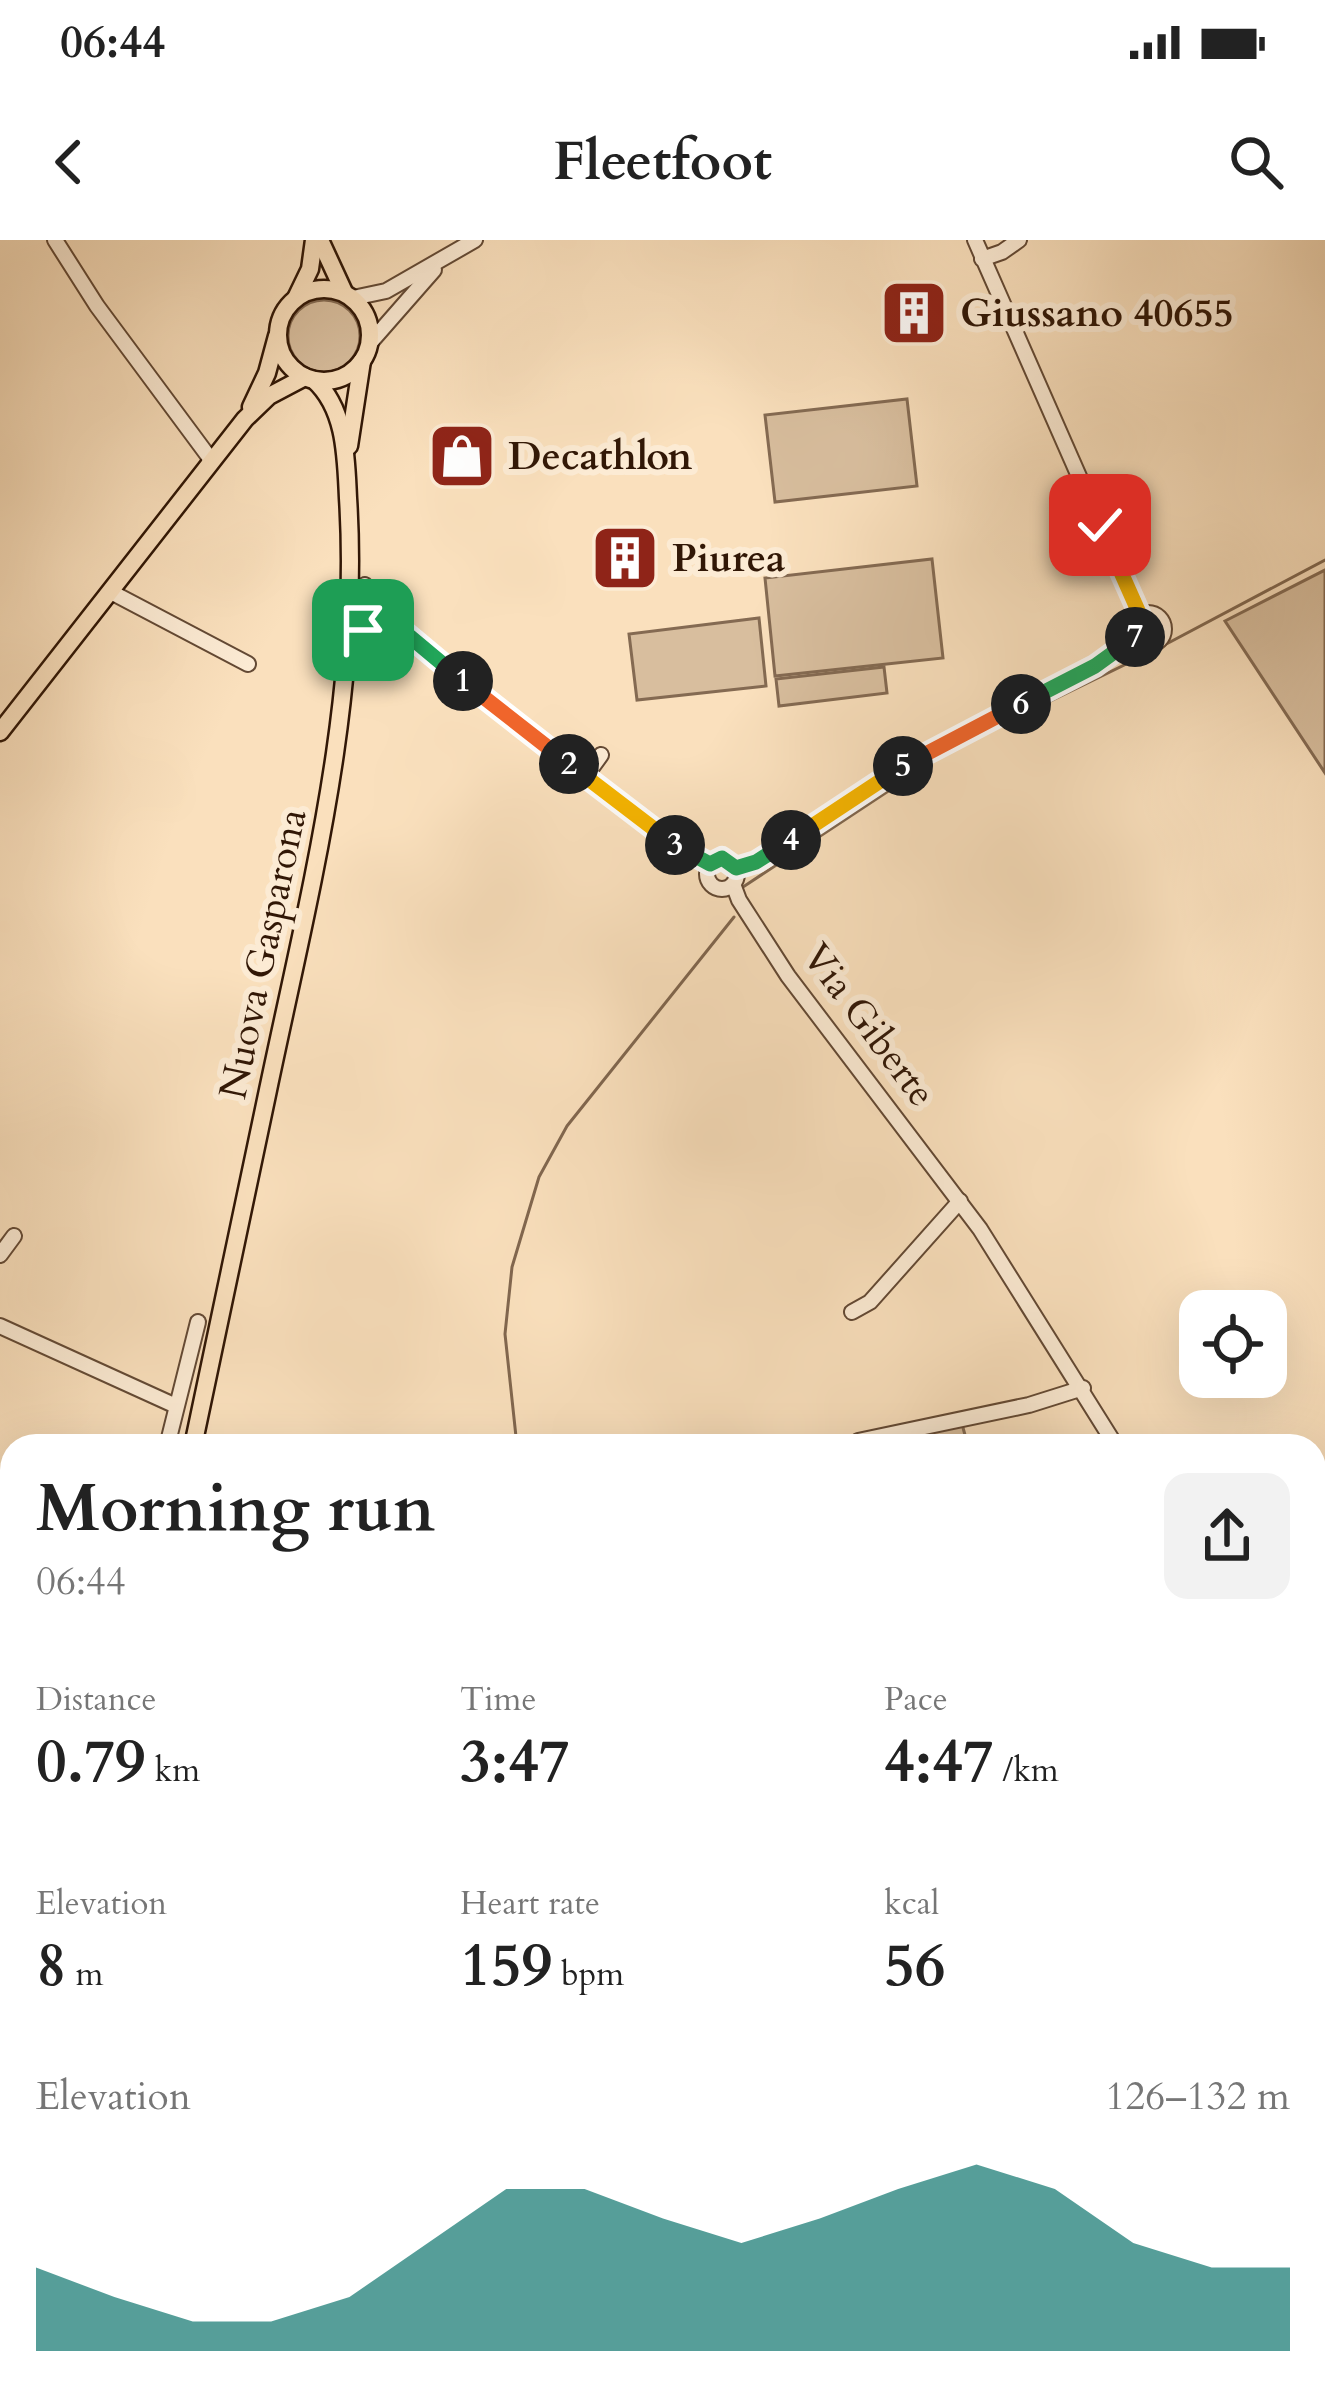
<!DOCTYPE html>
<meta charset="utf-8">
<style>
:root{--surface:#fff;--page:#f2f2f2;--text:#222;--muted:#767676;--accent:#0f766e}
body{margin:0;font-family:Cardo,serif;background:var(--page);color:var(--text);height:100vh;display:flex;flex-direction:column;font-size:45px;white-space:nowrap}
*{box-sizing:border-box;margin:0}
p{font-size:39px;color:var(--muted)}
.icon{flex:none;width:66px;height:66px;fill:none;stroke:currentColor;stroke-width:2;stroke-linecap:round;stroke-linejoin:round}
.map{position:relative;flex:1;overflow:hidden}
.drawer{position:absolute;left:0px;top:1194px;width:1326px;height:972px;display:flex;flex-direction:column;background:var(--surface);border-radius:36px 36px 0 0;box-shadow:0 12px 48px #0002}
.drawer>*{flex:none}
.fabs{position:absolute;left:1179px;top:1050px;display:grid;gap:24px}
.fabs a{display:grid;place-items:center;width:108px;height:108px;border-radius:24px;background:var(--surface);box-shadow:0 12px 48px #0002;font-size:60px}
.pin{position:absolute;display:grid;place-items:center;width:102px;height:102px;color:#fff;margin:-51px;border-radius:24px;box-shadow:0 6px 18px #0006}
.km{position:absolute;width:60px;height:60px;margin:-30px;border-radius:50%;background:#222;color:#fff;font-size:33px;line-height:60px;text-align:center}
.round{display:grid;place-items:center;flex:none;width:126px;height:126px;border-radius:24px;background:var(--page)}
.headline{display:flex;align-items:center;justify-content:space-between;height:204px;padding:0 36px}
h1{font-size:66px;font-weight:700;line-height:90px}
.metrics{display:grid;grid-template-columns:repeat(3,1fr);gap:18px;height:204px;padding:12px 36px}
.metrics div{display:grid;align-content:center}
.metrics b{font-size:60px;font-weight:700}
.metrics small{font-size:33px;font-weight:400}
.metrics p{font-size:33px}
.chart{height:336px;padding:24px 36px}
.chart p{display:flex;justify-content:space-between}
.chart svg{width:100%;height:216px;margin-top:12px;fill:var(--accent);opacity:.7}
.status{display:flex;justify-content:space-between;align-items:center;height:84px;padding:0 60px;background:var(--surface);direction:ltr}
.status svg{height:33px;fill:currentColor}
header{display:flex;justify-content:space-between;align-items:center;height:156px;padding:0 36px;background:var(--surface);font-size:54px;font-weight:700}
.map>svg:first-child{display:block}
.green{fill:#d8be9e;stroke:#846a52;stroke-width:3}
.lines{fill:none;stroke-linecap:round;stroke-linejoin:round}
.stream{stroke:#81674f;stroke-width:3}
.minor-casing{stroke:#634934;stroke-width:18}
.major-casing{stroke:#311706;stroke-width:21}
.minor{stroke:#fcebd4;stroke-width:14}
.major{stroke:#fae0bd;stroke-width:16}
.split-1-casing{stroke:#fff;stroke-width:24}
.split-2-casing{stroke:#fff;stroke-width:24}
.split-3-casing{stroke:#fff;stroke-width:24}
.split-4-casing{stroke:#fff;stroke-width:24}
.split-5-casing{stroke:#fff;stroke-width:24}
.split-6-casing{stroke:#fff;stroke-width:24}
.split-7-casing{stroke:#fff;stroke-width:24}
.split-8-casing{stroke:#fff;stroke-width:24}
.split-1{stroke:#22a559;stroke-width:15}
.split-2{stroke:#f0652b;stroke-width:15}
.split-3{stroke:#f5b400;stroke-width:15}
.split-4{stroke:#22a559;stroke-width:15}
.split-5{stroke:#f5b400;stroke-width:15}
.split-6{stroke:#f0652b;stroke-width:15}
.split-7{stroke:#22a559;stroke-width:15}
.split-8{stroke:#f5b400;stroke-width:15}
.labels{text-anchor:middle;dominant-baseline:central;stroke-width:12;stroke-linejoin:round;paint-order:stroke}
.poi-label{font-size:39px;font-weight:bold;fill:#311706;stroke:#fcebd4;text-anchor:start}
.street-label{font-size:39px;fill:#311706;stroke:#fcebd4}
</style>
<div class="status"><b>06:44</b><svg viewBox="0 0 49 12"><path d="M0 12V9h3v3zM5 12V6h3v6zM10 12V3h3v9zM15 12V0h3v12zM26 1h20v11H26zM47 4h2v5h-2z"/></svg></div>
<header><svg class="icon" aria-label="back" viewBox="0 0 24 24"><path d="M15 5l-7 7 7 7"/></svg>Fleetfoot<svg class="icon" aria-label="search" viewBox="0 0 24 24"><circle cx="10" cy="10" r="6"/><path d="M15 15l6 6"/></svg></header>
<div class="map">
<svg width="1325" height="2166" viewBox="0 0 1325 2166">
<rect width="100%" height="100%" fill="#fae0bd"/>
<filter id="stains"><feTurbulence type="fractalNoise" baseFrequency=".00167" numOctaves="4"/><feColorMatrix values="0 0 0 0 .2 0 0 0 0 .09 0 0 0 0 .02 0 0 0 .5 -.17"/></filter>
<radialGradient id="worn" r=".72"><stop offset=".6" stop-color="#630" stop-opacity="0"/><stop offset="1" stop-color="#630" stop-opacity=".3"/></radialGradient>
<g class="green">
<circle cx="324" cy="96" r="36"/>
<polygon points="907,159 917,246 775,262 765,175"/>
<polygon points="932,319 943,418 775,436 765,338"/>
<polygon points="1325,330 1325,533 1225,381"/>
<polygon points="759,378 766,446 637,460 629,394"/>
<polygon points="884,427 887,453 779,466 776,439"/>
<polygon points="962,1184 968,1206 866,1206"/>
</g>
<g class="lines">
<g class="stream">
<polyline points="743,647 952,509 1155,410 1325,320"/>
<polyline points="517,1206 505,1094 512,1027 539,937 567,886 734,677"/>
</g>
<defs>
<g id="minor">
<polyline points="55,0 97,66 209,217 210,224"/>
<polyline points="975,0 1140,375"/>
<polyline points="982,19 1002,12 1019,0"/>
<polyline points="353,58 386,51 475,0"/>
<polyline points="370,103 434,30"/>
<polyline points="365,345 384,375 454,434 639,580 710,624"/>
<polyline points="111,352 248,424"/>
<circle cx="1148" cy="389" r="16"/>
<polyline points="363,390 369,376 384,375"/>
<polyline points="585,537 601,515"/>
<circle cx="722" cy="634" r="15"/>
<polyline points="736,628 756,622 919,516 1095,426 1136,399"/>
<polyline points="733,644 739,660 788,736 980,989 1116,1206"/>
<polyline points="0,1015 14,996"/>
<polyline points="852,1072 870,1062 960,961"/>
<polyline points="0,1086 176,1166"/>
<polyline points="167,1206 198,1082"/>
<polyline points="853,1206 858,1201 1029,1165 1083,1148"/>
<polyline points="1314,1547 1325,1533"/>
<polyline points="1314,1643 1325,1670"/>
<polyline points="0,1979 12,1981"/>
<polyline points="0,2037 12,2015"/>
<polyline points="1314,2086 1325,2088"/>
<polyline points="10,2166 15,2154"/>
<polyline points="299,2166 302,2154"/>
<polyline points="500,2166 502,2154"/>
</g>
<g id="major">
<polyline points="320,0 344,52"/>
<circle cx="324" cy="95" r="46"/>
<polyline points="297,56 310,29 314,0"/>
<polyline points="251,167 267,133 277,96"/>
<polyline points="349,206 362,121"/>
<polyline points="0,492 245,179 269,156 305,137"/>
<path d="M 193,1206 C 218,1087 243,969 268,850 C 309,654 361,460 348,258 C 346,217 346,169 314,140"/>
<polyline points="1314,1956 1325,1952"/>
<polyline points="1314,1980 1325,1971"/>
<polyline points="0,2130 12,2072"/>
<polyline points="1179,2166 1181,2154"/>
</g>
</defs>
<use href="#minor" class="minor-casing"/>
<use href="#major" class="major-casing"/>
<use href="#minor" class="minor"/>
<use href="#major" class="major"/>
</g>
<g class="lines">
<defs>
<polyline id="split-1" points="363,390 369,376 384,375 463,441"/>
<polyline id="split-2" points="463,441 569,524"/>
<polyline id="split-3" points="569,524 675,605"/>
<polyline id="split-4" points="675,605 710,624 722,618 736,628 756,622 791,600"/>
<polyline id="split-5" points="791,600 903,526"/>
<polyline id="split-6" points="903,526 1021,464"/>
<polyline id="split-7" points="1021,464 1095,426 1135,397"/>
<polyline id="split-8" points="1100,285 1140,375 1132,387 1135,397"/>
</defs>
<use href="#split-1" class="split-1-casing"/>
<use href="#split-2" class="split-2-casing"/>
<use href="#split-3" class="split-3-casing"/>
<use href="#split-4" class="split-4-casing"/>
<use href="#split-5" class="split-5-casing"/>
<use href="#split-6" class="split-6-casing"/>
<use href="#split-7" class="split-7-casing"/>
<use href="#split-8" class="split-8-casing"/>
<use href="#split-1" class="split-1"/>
<use href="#split-2" class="split-2"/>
<use href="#split-3" class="split-3"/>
<use href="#split-4" class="split-4"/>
<use href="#split-5" class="split-5"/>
<use href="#split-6" class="split-6"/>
<use href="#split-7" class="split-7"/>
<use href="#split-8" class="split-8"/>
</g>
<defs>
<symbol id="building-square" viewBox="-11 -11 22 22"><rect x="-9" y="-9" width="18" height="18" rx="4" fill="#8f2418" stroke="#fcebd4"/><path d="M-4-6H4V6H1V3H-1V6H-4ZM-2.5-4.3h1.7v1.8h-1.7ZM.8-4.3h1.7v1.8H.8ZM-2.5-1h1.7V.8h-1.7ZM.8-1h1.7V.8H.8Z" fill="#fff"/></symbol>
<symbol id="shop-square" viewBox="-11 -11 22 22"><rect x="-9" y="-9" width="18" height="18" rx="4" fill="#8f2418" stroke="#fcebd4"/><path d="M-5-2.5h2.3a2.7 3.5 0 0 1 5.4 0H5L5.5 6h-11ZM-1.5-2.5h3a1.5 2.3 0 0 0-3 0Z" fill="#fff"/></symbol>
</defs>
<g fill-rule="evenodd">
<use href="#building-square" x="876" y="35" width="76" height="76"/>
<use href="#shop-square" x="424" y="178" width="76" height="76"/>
<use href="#building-square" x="587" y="280" width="76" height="76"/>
</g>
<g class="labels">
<g class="poi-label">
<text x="960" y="73">Giussano 40655</text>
<text x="508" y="216">Decathlon</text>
<text x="672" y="318">Piurea</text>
</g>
<g class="street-label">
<text transform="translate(263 714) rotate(-78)">Nuova Gasparona</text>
<text transform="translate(869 785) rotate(53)">Via Giberte</text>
</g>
</g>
<rect width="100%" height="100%" filter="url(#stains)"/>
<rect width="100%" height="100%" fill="url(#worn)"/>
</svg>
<div class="fabs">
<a><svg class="icon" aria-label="locate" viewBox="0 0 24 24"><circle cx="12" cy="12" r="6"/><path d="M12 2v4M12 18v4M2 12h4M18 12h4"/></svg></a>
</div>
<div class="pin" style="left:363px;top:390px;background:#1e9e55"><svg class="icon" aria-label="arrive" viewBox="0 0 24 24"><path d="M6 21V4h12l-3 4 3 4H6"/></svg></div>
<div class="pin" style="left:1100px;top:285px;background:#d93025"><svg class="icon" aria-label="check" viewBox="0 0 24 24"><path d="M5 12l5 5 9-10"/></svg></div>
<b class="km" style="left:463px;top:441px">1</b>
<b class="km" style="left:569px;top:524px">2</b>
<b class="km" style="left:675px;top:605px">3</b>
<b class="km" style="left:791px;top:600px">4</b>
<b class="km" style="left:903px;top:526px">5</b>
<b class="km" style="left:1021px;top:464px">6</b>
<b class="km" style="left:1135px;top:397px">7</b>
<section class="drawer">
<div class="headline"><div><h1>Morning run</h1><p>06:44</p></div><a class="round"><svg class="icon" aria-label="share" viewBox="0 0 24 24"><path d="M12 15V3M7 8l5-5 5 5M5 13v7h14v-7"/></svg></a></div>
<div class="metrics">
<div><p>Distance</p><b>0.79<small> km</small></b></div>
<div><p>Time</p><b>3:47</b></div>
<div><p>Pace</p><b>4:47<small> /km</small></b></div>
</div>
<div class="metrics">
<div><p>Elevation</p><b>8<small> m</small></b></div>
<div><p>Heart rate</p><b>159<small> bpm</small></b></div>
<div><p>kcal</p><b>56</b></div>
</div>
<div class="chart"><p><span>Elevation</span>126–132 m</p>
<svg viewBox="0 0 160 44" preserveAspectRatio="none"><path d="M0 44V27L10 33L20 38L30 38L40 33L50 22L60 11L70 11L80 17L90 22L100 17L110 11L120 6L130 11L140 22L150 27L160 27V44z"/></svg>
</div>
</section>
</div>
